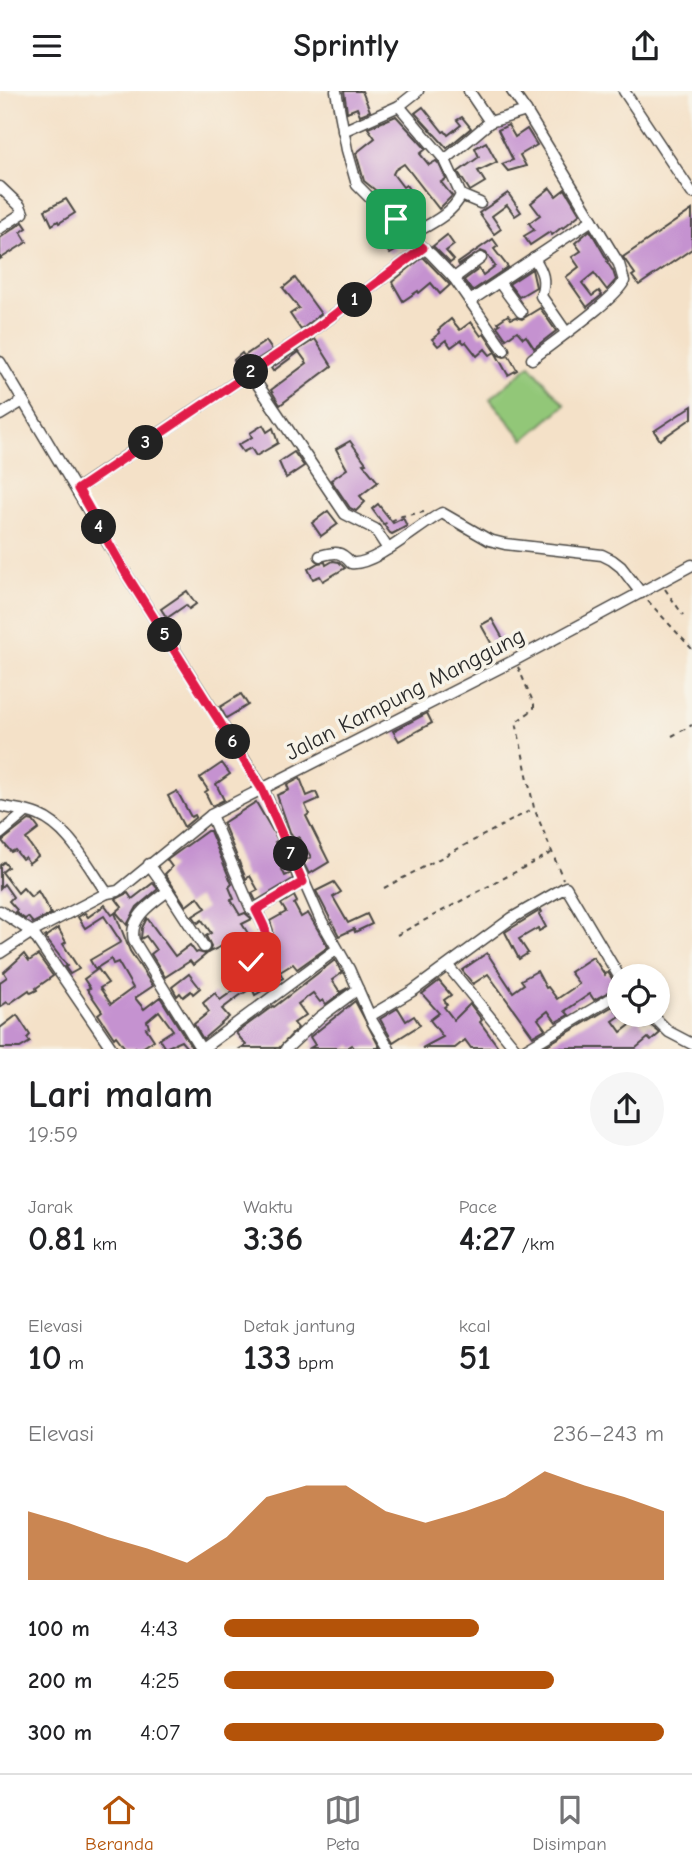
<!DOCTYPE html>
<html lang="id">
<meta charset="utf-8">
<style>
:root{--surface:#fff;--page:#f6f6f6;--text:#202124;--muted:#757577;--line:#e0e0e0;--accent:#b45309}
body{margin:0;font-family:"Comic Neue",sans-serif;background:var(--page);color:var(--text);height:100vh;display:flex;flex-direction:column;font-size:26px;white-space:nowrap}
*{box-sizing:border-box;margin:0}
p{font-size:23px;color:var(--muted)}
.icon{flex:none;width:38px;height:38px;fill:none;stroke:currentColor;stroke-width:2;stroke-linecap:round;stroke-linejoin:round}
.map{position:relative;height:958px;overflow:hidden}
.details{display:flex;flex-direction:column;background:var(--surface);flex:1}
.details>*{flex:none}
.tools{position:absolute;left:607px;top:873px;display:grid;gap:14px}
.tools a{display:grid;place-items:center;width:63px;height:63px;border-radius:50%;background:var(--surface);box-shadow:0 4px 10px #0003;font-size:35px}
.pin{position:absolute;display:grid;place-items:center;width:60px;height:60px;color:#fff;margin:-30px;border-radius:14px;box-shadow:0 4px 10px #0006}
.km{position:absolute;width:35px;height:35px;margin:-18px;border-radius:50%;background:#222;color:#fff;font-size:19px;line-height:35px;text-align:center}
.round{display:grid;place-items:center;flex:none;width:74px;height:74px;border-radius:37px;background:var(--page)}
.summary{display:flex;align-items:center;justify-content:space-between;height:119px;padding:0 28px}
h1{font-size:38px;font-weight:700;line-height:52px}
.stats{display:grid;grid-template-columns:repeat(3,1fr);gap:10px;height:119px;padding:7px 28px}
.stats div{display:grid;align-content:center}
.stats b{font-size:35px;font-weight:700}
.stats small{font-size:19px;font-weight:400}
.stats p{font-size:19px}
.chart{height:196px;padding:14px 28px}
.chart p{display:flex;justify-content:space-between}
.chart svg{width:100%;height:126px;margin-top:7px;fill:var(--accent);opacity:.7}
ul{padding:0 28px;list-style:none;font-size:23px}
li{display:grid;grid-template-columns:112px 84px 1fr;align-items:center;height:52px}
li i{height:18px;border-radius:9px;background:var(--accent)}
header{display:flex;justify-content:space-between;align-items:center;height:91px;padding:0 28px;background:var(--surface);font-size:32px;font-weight:700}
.dock{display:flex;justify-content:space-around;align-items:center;height:98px;border-top:2px solid var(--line);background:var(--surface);font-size:19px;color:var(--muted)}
.dock a{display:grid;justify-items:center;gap:4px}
.dock .on{color:var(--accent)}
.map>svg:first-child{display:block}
.green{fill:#92c778;stroke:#5e7952;stroke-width:2}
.building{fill:#c592d0}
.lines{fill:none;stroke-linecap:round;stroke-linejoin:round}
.minor-casing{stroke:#494643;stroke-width:13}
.path{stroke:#494643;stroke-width:2;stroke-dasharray:5 5;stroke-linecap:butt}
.minor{stroke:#fff;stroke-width:10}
.route-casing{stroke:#fff;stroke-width:14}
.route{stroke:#e11d48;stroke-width:9}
.labels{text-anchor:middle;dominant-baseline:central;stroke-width:7;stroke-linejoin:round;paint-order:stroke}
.street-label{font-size:23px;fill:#2b2b2b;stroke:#f7f3e8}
</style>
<header><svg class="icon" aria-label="menu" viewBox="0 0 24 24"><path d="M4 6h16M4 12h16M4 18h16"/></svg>Sprintly<svg class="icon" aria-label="share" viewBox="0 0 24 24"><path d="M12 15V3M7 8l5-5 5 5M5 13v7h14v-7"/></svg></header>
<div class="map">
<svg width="692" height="958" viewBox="0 0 692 958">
<rect width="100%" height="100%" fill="#f7f3e8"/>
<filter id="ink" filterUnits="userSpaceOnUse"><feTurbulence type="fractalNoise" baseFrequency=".0143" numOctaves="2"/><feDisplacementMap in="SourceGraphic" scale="14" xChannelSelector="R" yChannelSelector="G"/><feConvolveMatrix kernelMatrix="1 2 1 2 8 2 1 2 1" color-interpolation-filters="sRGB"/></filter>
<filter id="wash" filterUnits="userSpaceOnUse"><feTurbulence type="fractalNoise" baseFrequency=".00686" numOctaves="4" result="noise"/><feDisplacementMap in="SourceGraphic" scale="28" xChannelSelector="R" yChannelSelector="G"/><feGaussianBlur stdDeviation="1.57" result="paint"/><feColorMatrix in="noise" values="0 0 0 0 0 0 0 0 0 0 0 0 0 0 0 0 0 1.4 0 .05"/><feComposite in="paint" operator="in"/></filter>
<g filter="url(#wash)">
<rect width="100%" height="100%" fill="#f4e1c8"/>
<polygon class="green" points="530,274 565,314 524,349 490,308"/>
<g id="blocks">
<g class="building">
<polygon points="344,0 362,0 370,20 360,24 357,17 347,21"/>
<polygon points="423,16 443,41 445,40 448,44 461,34 457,29 462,26 471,37 447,57 415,22"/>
<polygon points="396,25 426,58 420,63 429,74 436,70 439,73 446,88 441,91 452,105 439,118 404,73 395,79 393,83 403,96 406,94 418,112 410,117 419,131 411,135 397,117 364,90 356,62 375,47 368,37"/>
<polygon points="508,34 515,46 527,38 537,54 520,64 526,75 508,80 502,73 513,69 498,39"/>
<polygon points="486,51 497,71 478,80 485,91 470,100 458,81 479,66 475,57"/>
<polygon points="550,97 556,105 565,98 580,123 563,137 562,136 552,144 550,141 530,154 524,145 534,139 529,132 540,124 531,112"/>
<polygon points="508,102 521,121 515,125 507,114 492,125 501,138 494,143 479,122"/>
<polygon points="66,108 75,122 59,132 58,130 52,134 45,119"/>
<polygon points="692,119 692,158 639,194 632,185 635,183 623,166"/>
<polygon points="384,126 396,141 388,147 397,159 390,163 371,140 383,131 381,128"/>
<polygon points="23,131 27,137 21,141 27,151 0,168 0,147"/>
<polygon points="590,139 608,170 607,171 613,180 616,189 607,199 594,182 582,192 592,205 599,200 602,204 587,216 566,186 579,176 572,166 581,160 575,152"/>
<polygon points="447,144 454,154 446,160 454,169 450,172 433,155"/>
<polygon points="493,148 498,155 494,158 508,176 472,200 464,189 479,178 483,184 495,175 486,162 481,160 459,174 458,172"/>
<polygon points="423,166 450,194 440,203 431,192 419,202 418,200 403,210 392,191"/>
<polygon points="532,178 536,196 519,206 509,193"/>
<polygon points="295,187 321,223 301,239 290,223 299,217 283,197"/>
<polygon points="540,217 556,240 534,257 526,245 523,247 517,240 506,248 497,235 500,233 498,231 508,224 511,228 515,226 522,228"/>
<polygon points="451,228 460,239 471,231 481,245 484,243 498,264 504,266 509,265 517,279 508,284 495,261 490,264 485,258 477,265 466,251 464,252 461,249 451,256 446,249 438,255 432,248 440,242 438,239"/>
<polygon points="315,248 332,275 280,314 271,299 307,272 299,261 273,280 271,277"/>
<polygon points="266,250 272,259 241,279 234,269 242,262 244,265"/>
<polygon points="692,315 692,327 660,349 654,340"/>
<polygon points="263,334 267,341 273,337 278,352 256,365 251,357 243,361 238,354 252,346 250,342"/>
<polygon points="350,350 366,372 363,373 378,391 360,405 365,411 356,420 350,417 331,389 347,378 336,358"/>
<polygon points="294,361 304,375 286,387 279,371"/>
<polygon points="378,413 393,432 403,427 407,435 392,443 390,442 372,418"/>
<polygon points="328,420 338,433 321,445 312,432"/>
<polygon points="333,470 339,471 345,477 323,490 320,485 313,488 308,478 318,472 325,471 326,474"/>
<polygon points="187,500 196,513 189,518 186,514 167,527 161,518"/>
<polygon points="492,528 506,553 495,559 481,534"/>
<polygon points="241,603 248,614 226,627 220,616"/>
<polygon points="427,622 432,632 399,650 393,640"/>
<polygon points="222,672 230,683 216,693 224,709 212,715 205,701 208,699 200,687"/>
<polygon points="300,687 307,705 316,701 319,708 305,714 309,723 306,725 329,771 309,783 303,771 311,766 299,746 295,748 290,741 277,704 289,699 287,694"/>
<polygon points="177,700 191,726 195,724 196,726 184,736 168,705"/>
<polygon points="256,711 278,749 275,751 283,766 278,770 285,785 291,782 293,788 256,810 252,802 258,799 250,785 246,788 223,732"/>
<polygon points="29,729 33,730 39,738 26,748 38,765 29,772 25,766 22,768 15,759 11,761 2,750"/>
<polygon points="207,740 210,740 232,793 229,796 234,808 231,809 240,824 245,822 252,828 242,833 253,850 259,846 259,853 249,862 239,847 209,861 193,874 190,870 165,886 151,863 156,859 146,845 141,848 142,837 147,827 175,865 190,854 196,862 198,861 205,863 210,860 211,855 206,845 211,842 202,829 198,832 193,825 206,817 198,806 186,815 165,783 172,776 167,769"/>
<polygon points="4,771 8,776 2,781 18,802 23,797 31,806 38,800 51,823 33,832 28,826 25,828 15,821 17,819 9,810 13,806 4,793 0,797 0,774"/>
<polygon points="334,791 341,801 333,806 348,832 367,823 372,833 355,841 354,838 339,845 316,800"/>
<polygon points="153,792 158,798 137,816 127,834 116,821 122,816 116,808 128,802 132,808"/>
<polygon points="294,805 297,811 294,813 301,826 308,822 328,856 297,878 293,873 280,881 283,887 255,904 252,897 239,905 222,918 229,926 203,948 194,933 209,921 203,912 215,902 220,909 234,899 228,891 235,885 240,887 246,886 271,861 273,839 270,830 286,821 281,813"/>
<polygon points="105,814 112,824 115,822 130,860 153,895 135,907 144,918 160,906 192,957 187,957 181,950 165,957 159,948 173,939 159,920 147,930 149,936 146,937 154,949 142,957 125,957 116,945 114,947 98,923 102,920 87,898 90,897 84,888 98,878 108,892 100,897 111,913 133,897 118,871 113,873 111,868 95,878 90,869 121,851 104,825 85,837 78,826 85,822 88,826"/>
<polygon points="541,819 542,821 539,823 546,836 539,840 538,837 519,848 528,862 519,868 505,841"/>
<polygon points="58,837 66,851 63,853 79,878 70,883 65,876 67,875 45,846"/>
<polygon points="487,862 513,901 524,893 521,889 537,880 546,897 548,896 557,908 579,893 570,881 593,866 605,884 608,881 614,891 620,895 594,909 590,903 565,920 569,924 556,931 548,920 538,928 545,938 533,945 488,883 473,893 462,879"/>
<polygon points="24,863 29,870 38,864 53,885 36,897 37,899 31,902 29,899 9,913 7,911 0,916 0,891 7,886 4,881"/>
<polygon points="335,869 342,882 332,889 340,901 349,896 326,913 323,909 320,911 313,902 298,913 306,924 294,932 298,937 279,957 241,957 246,954 236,942 273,915 274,916"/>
<polygon points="189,883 200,897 193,903 191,900 183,906 180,902 177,905 172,896"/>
<polygon points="439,890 451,904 444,909 447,914 444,916 454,929 470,913 482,929 480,931 499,957 471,957 465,949 455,957 422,957 443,946 430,929 439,922 422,903"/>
<polygon points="355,910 380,957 354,957 352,954 347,957 310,957 315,954 310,946"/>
<polygon points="613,915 620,925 613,930 621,941 638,928 645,937 649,933 660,942 651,950 648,947 636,957 542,957"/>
<polygon points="398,917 406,930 414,925 420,934 393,951 380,928"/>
<polygon points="17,924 30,944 27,947 30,951 20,957 0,957 0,937"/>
</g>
</g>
</g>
<g filter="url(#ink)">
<use href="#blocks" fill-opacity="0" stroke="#494643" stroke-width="2"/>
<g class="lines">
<defs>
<g id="minor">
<polyline points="336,0 347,59 357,94 369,106 392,123 409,145 431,163 454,187 481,167"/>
<polyline points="469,0 490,31 526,20"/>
<path d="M 512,0 L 526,20 L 619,173 L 624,190 C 615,209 552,252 532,268"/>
<polyline points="624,0 692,102"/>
<path d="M 399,15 L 445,69 L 461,104 C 452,124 428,134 409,145"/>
<polyline points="343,40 399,15 418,0"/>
<polyline points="445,69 490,31"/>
<polyline points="0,96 20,115 23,122 0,137"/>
<polyline points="461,104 480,112"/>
<path d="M 534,167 C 543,181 546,189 541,205 L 566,241"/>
<polyline points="454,187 504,259"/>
<polyline points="499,191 521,221"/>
<polyline points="470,210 592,129"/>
<polyline points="0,271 128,486 263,698 320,827 349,878 372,930 389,958"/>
<polyline points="250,282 345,423 375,438 388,458"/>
<polyline points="0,324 23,310"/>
<polyline points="77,398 311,241 423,157"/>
<path d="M 320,465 C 335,461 340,459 351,472 C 375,475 420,433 442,422 L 489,449 L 505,453 L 602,464 L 612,469 L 621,476 L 641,502"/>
<path d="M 0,715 C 12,718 26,719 38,724 C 70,737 88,776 107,802"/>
<polyline points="211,724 251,818 256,819 303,791"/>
<polyline points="0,743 26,721"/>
<path d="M 149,773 L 168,800 C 152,812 128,827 134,850 L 201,958"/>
<polyline points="168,800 204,856"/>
<polyline points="0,820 32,841 112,958"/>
<polyline points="0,862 32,841 107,802 118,800 211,724 515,569 692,474"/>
<polyline points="448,875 516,958"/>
<polyline points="241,880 266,856 266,839 256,819"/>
<polyline points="652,924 669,941 692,953"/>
<polyline points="370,925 414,899 512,827 566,796 620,887"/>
<polyline points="202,958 337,858"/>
<polyline points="286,958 320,926 358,898"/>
<polyline points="526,958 620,902"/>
</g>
</defs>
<use href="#minor" class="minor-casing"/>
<g class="path">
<polyline points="382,434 402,425 424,421"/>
<polyline points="665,498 683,524"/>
<polyline points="648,510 692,558"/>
<polyline points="518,576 534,613 534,618 516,631 534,717 563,788"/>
<polyline points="672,645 692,634"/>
<polyline points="384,797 533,718"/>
<polyline points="397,844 551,762"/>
</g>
<use href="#minor" class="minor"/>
</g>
</g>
<g class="lines" filter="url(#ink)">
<defs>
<path id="route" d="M 251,871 C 273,851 269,844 256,819 L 303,791 L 262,698 L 128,486 L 78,398 L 311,241 L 423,157 L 409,145 L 396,128"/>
</defs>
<use href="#route" class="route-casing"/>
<use href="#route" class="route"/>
</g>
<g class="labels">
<g class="street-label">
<text transform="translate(405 603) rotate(-27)">Jalan Kampung Manggung</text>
</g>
</g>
</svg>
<div class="tools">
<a><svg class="icon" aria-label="locate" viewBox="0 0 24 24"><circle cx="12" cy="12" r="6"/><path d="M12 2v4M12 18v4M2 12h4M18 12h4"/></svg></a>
</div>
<div class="pin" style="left:396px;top:128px;background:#1e9e55"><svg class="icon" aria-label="arrive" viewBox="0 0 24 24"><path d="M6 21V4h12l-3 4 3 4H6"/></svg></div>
<div class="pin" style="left:251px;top:871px;background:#d93025"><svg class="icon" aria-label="check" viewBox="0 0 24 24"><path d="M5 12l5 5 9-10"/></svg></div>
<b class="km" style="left:355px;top:209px">1</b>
<b class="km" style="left:251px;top:281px">2</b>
<b class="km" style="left:146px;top:352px">3</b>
<b class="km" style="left:99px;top:436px">4</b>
<b class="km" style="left:165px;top:544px">5</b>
<b class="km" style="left:233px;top:651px">6</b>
<b class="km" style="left:291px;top:763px">7</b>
</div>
<section class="details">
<div class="summary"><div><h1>Lari malam</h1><p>19:59</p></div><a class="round"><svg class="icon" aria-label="share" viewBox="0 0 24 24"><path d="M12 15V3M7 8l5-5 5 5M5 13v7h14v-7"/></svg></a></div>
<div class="stats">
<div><p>Jarak</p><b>0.81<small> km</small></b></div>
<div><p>Waktu</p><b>3:36</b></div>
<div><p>Pace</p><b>4:27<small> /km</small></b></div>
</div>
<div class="stats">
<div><p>Elevasi</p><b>10<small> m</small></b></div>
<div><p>Detak jantung</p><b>133<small> bpm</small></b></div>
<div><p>kcal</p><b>51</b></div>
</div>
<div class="chart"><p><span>Elevasi</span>236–243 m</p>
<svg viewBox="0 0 160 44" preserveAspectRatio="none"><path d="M0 44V20L10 24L20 29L30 33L40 38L50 29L60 15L70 11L80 11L90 20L100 24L110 20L120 15L130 6L140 11L150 15L160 20V44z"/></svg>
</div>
<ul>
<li><b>100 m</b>4:43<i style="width:58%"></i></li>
<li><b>200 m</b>4:25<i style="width:75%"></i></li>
<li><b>300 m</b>4:07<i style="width:100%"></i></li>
</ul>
</section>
<nav class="dock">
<a class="on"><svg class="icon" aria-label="home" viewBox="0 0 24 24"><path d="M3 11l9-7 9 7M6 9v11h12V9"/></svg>Beranda</a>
<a><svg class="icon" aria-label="map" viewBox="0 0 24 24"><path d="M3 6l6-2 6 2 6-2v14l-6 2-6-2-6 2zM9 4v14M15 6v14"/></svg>Peta</a>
<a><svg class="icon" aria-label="saved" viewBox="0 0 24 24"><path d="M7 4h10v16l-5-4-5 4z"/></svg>Disimpan</a>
</nav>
